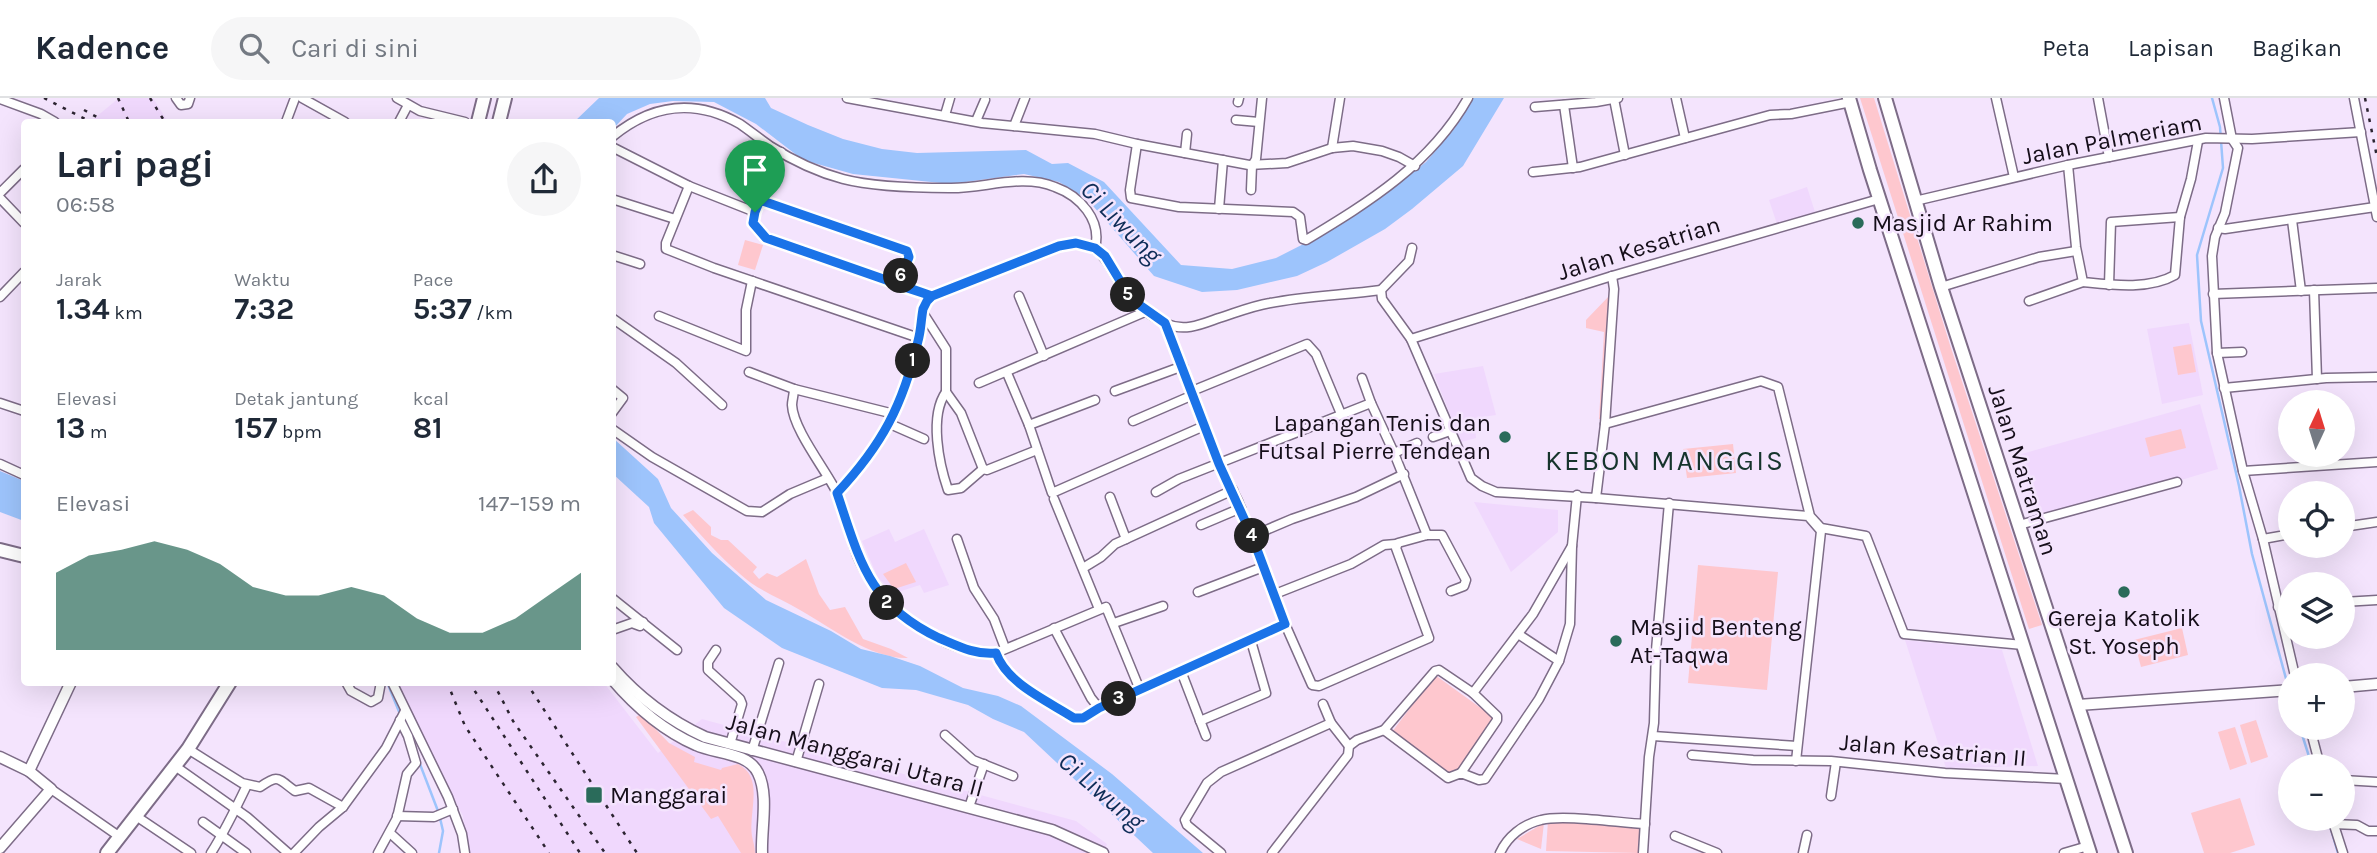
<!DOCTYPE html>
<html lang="id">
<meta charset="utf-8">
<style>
:root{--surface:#fff;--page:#f6f6f7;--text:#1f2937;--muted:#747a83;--line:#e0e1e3;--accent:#2a6b5a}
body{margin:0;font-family:Karla,sans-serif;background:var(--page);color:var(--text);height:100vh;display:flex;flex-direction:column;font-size:26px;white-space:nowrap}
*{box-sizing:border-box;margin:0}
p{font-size:23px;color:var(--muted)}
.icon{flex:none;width:38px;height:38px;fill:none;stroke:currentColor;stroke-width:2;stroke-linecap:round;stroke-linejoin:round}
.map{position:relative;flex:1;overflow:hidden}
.details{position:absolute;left:21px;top:21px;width:595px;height:567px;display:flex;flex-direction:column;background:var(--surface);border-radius:7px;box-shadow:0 7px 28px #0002}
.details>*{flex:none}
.needle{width:46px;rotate:4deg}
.fabs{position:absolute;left:2278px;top:292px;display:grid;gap:14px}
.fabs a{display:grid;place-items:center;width:77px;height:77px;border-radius:50%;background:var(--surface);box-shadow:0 7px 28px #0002;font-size:35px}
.pin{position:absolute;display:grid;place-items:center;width:60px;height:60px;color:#fff;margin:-72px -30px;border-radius:50% 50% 50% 0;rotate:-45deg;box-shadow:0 0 7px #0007}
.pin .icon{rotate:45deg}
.km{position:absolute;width:35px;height:35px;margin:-18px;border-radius:50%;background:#222;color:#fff;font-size:19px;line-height:35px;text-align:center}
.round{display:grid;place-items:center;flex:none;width:74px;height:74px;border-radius:37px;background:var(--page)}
.summary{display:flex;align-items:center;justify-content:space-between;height:119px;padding:0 35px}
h1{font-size:38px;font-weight:700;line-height:52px}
.metrics{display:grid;grid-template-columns:repeat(3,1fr);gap:10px;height:119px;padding:7px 35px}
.metrics div{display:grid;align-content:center}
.metrics b{font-size:30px;font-weight:700}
.metrics small{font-size:19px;font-weight:400}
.metrics p{font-size:19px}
.chart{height:196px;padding:14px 35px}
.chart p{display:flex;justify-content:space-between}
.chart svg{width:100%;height:126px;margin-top:7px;fill:var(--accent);opacity:.7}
header{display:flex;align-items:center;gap:42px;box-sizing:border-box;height:98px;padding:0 35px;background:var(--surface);border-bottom:2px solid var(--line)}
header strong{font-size:33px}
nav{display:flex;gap:38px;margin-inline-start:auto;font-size:24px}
.search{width:490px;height:63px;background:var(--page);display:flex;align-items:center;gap:18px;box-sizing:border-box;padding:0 24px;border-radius:38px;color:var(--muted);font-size:26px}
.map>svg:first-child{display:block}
.built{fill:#f0d8fd}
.green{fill:#fec7ce}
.water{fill:#9dc4fc}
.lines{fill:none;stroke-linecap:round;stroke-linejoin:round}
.stream{stroke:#9dc4fc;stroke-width:2.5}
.minor-casing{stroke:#7d6c87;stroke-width:11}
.tertiary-casing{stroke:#7d6c87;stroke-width:13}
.primary-casing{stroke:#7d6c87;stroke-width:16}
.minor{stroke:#fff;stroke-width:8}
.tertiary{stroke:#fff;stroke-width:10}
.primary{stroke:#fff;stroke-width:12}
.rail{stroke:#2c2431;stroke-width:2.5;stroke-dasharray:3.5 7;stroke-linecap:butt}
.route-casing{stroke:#fff;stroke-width:14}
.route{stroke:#1a73e8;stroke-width:9}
.poi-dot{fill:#2a6b5a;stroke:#f4e4fd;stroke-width:2.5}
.labels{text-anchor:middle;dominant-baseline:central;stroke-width:5;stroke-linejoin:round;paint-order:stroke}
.street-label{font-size:24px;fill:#150e19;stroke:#f4e4fd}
.poi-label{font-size:24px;fill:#150e19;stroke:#f4e4fd;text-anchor:start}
.water-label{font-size:26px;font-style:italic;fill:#0e2d58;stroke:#f4e4fd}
.quarter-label{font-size:28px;letter-spacing:2px;fill:#16342c;stroke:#f4e4fd}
</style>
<header>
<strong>Kadence</strong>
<div class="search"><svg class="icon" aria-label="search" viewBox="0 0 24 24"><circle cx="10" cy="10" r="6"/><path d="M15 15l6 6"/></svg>Cari di sini</div>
<nav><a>Peta</a><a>Lapisan</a><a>Bagikan</a></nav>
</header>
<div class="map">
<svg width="2377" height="755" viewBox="0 0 2377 755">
<rect width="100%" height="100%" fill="#f4e4fd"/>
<g class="built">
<polygon points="119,0 153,0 168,24 90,24"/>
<polygon points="1807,89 1815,114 1777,126 1769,102"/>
<polygon points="2189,225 2203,297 2162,306 2147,231"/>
<polygon points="1483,268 1496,317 1475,320 1476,340 1461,344 1434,276"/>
<polygon points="2200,306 2218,371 2074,414 2037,422 2018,357"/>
<polygon points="1474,404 1558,412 1558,434 1511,474"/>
<polygon points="889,431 895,444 924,431 949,487 924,495 920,487 895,495 878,480 862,443"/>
<polygon points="1905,542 2002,552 2038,668 1946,670"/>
<polygon points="398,585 604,585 658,655 702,621 1076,723 1107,746 1104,755 467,755 463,718 411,619"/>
</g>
<g class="green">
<polygon points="1860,0 1874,0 1950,247 2042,527 2029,531"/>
<polygon points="745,142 763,147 755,172 738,167"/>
<polygon points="1611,196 1605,321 1599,321 1604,234 1586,230 1586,222"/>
<polygon points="2191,246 2196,274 2178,277 2173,249"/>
<polygon points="2181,331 2186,350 2150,359 2145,340"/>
<polygon points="1733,346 1736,375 1687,380 1683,351"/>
<path d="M 693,412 L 711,429 L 711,437 L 721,442 L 728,442 L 757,469 L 753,474 L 759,481 L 767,475 L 777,479 L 806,461 L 819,496 L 830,512 L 845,509 L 863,541 L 891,551 L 908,560 C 871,561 832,530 800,512 C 780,500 757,492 740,476 C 719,458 701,437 683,417 Z"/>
<polygon points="906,465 916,484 894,491 883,476"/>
<polygon points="1698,467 1778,474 1767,592 1688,585"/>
<polygon points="2182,530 2188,557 2141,569 2134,542"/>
<polygon points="1435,577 1496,621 1452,679 1392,634"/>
<path d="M 641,616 L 669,645 L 695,659 L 694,664 L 721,672 L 722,670 L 738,666 C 765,680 748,714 752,738 C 753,744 755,749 755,755 L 741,755 L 718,718 L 711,721 L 636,619 Z"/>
<polygon points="2256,622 2268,659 2251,665 2240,627"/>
<polygon points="2235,629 2247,666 2230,672 2218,634"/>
<polygon points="2240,700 2255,747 2230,755 2204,755 2191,715"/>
<polygon points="1548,722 1640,729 1638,755 1546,753"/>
<polygon points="1544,725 1541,751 1517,741"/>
</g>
<g class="water">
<polygon points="599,0 765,0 771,10 808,27 843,41 882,51 917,55 1026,52 1052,66 1068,65 1104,84 1181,167 1232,171 1276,160 1331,132 1394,89 1426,64 1454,31 1473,0 1504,0 1463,68 1412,111 1385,131 1327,164 1297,178 1237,192 1202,194 1154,178 1087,101 1059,84 1024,76 951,86 853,76 803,62 756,26 714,4 673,3 650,6 627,16 613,31 612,24 574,24"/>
<polygon points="613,340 658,381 671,410 712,455 766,502 831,533 861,551 890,558 920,568 963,590 998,598 1021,608 1112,676 1203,755 1153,755 1024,634 993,621 968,607 916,592 882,590 782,550 724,510 654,425 649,409 613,376"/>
<polygon points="0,373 24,383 24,423 0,414"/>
</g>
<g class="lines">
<g class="stream">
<polyline points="2212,0 2220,29 2223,70 2197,157 2201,223 2239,388 2252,456 2288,588"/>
<polyline points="387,584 400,616"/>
<polyline points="2300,630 2312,668"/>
<polyline points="418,661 438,713"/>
<polyline points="2328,721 2338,755"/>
<polyline points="439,755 443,733 440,720"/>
</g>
<defs>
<g id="minor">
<polyline points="176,0 181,7 188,6 190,0"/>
<polyline points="302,0 345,24"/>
<polyline points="397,0 420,13 465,24"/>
<polyline points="847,0 982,25 1095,36 1137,46 1249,67 1287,65 1332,50 1353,48 1382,53 1399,59 1415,68"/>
<polyline points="1676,0 1685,40"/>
<polyline points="1996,0 2014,79"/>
<polyline points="2098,0 2109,59"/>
<polyline points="2224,0 2232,41 2238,50 2225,115 2215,139 2212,158 2217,255 2243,373 2263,441 2295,578"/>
<polyline points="2354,0 2377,119"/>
<polyline points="0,1 41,16 55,24"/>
<polyline points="1614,1 1625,57"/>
<polyline points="1238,4 1239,0"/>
<polyline points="1564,7 1573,70"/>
<polyline points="1535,9 1596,4 1618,0"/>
<polyline points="945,17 950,0"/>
<polyline points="1236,22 1259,24"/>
<polyline points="976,23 985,2"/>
<polyline points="286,24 295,0"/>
<polyline points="399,24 408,7"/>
<polyline points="1014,28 1025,0"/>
<path d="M 612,39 C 652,6 694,0 740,26 C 750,33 760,41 770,48 C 792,62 817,74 843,81 C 874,89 916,90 949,90 C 983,91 1022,75 1055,89 C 1080,98 1102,122 1095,150"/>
<path d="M 1137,46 L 1130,92 L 1131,100 L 1179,109 L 1293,114 L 1300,119 L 1303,141 L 1306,142 C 1369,104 1431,66 1468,0"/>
<polyline points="612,49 689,88 755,114"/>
<polyline points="1332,50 1340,0"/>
<path d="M 781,54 L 753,117 C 753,129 758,133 766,140 L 932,198"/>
<polyline points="1185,55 1187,36"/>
<polyline points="1253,66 1256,61 1262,0"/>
<path d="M 2068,67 L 2076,149 L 2083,184 C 2112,187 2149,192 2175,177 L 2180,119 L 2191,81 L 2198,43"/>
<polyline points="1533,74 1580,69 1770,17 1791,16 1851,4"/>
<polyline points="689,88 666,145 666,151 714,170 919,240"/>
<polyline points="1251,92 1252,67"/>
<polyline points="0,95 24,71"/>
<polyline points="0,100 24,125"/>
<polyline points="612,101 675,121"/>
<polyline points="760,102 907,153 909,159 898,187"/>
<polyline points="1915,103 2068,67 2206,40 2252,41 2361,34"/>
<polyline points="1219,111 1223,62"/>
<polyline points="2292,122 2301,193"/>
<polyline points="2218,130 2225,131 2375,109"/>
<polyline points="612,157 640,166"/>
<polyline points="2109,187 2111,124 2180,119"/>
<polyline points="1941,189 2039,159 2076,153"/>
<polyline points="1381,192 1409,163 1412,150"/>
<polyline points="2314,192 2317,281"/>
<polyline points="2213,196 2377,190"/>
<polyline points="1019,198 1044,258"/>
<polyline points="0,199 24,174"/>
<polyline points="2029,203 2083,184"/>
<polyline points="923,215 946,251 946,294 961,315 983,371"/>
<polyline points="659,218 746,253 746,212 752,183"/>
<polyline points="612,220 676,265 722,307"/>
<polyline points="1165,225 1219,366 1238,403 1285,526 1312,587 1319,588 1429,540 1396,450 1398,445 1427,437 1442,437 1466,482 1464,488 1451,493"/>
<polyline points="1411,241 1612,178 1879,101"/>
<polyline points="2217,255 2242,254"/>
<polyline points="749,274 794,291 894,316"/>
<polyline points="1007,275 1029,327 1052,395 1204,328"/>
<polyline points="1362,280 1371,305"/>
<polyline points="979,285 1147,213"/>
<polyline points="2224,290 2326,280 2377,279"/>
<polyline points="612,291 623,300 612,315"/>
<path d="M 794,291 C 794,297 792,302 792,307 C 793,331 825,371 836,393 C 847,415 849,441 860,464 C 881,508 945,559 996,555 L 1106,509 L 1140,592"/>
<polyline points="1115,293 1183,268"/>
<polyline points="1192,293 1307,246 1316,256 1341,316"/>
<path d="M 946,294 C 929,318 939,366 948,392 L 961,390 L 983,371"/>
<polyline points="0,305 24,313"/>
<polyline points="1133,323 1193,297"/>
<polyline points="890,326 924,341"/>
<polyline points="1605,326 1761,283 1778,289 1810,418 1821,430 1866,438 1904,536 2023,547"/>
<polyline points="1029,327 1095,302"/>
<polyline points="612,331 652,359 747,413 762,414 790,396 828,380"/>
<polyline points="1433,339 1450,333"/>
<polyline points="1394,355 1427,437"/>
<polyline points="0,366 24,377"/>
<polyline points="983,371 987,372 1037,352"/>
<polyline points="2243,373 2377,364"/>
<polyline points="1156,394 1179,381 1371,305 1394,355 1417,345"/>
<path d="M 837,395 C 877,353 896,319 913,264 C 919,244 918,218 929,200 L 1059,148 C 1106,138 1106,169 1129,198 C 1137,209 1154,220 1167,226 C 1185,234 1202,226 1219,220 C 1235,215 1252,208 1270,205 C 1306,198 1344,197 1381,192 L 1382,201 L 1411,241 L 1471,380 L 1482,388 L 1496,394 L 1596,400 L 1605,326 L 1614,191 L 1612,178"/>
<polyline points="1110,399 1126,441"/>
<polyline points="1596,400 1808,418 1821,433 1796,663"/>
<polyline points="1054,401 1099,511"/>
<polyline points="1201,427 1241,410"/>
<polyline points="2019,427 2177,384"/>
<polyline points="2343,429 2377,424"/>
<polyline points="1252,438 1292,421 1356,399 1404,376"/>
<polyline points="957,441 974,490 994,521 1005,550"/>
<polyline points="2263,441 2291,436"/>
<polyline points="1083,470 1101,459 1115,446 1233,392"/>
<polyline points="1198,494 1263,469"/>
<polyline points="1275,496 1351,466 1384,447 1396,446"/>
<polyline points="612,500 677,552"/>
<polyline points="2343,504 2377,502"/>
<polyline points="2278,509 2291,508"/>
<polyline points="1114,525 1163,508"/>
<polyline points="1054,530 1091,600 1099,610"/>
<polyline points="612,532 632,525 640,528 643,524"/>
<polyline points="1518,536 1559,563"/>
<polyline points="716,552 708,564 708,572 740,601 742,606 730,646"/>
<path d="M 996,555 C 1007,586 1047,603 1074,620 L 1083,620 L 1099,610 L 1285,526"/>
<polyline points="1181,573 1206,638"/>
<polyline points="346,584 351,593 371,604 378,600 381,584"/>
<polyline points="392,584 448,699 462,736 465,755"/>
<polyline points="1323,606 1331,625"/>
<polyline points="1200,623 1266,595 1251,543"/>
<polyline points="2310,630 2320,668"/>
<polyline points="1384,632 1448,680 1461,675 1479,682 1485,681 1539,601 1559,563 1570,526 1572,448 1577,397"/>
<polyline points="945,637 973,662 1013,678"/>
<polyline points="1653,638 1797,648"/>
<path d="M 188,651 L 242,685 L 260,689 C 279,676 277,680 295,693 L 309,690 L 343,709"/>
<polyline points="752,653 779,565"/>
<polyline points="1692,657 1753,662 1831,663 1945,675 2067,681"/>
<polyline points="796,664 819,586"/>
<polyline points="175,668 247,719 288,755"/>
<polyline points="1461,675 1497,622 1497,618 1473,595"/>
<polyline points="2343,682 2377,684"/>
<polyline points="51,691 120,739"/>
<polyline points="1831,698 1836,664"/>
<polyline points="969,709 984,666"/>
<polyline points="136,718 191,755"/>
<polyline points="397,718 434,719 453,711"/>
<polyline points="203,724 246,755"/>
<polyline points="2333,724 2343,755"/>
<polyline points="2333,726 2357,727 2368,733 2377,733"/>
<polyline points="390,735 412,755"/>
<polyline points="1675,738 1717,755"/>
<path d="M 211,755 C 225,733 236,710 247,687"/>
<polyline points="294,755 319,729 343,709 386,650 405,613"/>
<polyline points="378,755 397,720 407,676 416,665 408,638 400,622"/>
<polyline points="1221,755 1187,727 1185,722 1207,685 1221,674 1331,625 1349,648"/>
<polyline points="1272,755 1348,657 1349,648 1357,642 1384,632 1435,573 1439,572 1473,595 1533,516 1572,448"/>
<path d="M 1500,755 C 1507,739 1523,726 1541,722 C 1563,716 1620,725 1645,726"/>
<polyline points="1643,755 1649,659 1654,625 1656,552 1669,405"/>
<polyline points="1803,755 1807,737"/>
<polyline points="2064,755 2088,748"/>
</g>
<g id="tertiary">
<path d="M 612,569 C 639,600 668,622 705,639 L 1052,732 L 1103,755"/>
<path d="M 612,581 C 635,608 664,633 696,647 C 715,656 748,654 758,675 C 769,697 761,730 762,755"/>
<polyline points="2343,589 2377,586"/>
<polyline points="2078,607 2291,592"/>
<polyline points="0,659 29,673 51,691 0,750"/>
<polyline points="29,673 71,584"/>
</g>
<g id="primary">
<polyline points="1849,0 1870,72 2090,755"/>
<polyline points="1885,0 1941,189 2126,755"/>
<polyline points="478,24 484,0"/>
<polyline points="499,24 505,0"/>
<polyline points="0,452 24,458"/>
<polyline points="107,755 188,651 230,584"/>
</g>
</defs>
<use href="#minor" class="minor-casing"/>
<use href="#tertiary" class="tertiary-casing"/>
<use href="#primary" class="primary-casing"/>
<use href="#minor" class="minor"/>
<use href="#tertiary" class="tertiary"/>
<use href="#primary" class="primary"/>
<g class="rail">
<polyline points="44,0 91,24"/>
<polyline points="118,0 129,24"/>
<polyline points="150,0 165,24"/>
<polyline points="2365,0 2377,59"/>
<polyline points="84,12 106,24"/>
<polyline points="447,584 465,628 549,755"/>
<polyline points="469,584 580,755"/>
<polyline points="493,584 513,623 605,755"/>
<polyline points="526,584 637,755"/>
</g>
</g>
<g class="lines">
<defs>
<path id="route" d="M 755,114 L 753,125 L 766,140 L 932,198 L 927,203 L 923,211 C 921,222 921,233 918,243 C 903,307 882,347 837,395 C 860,463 868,506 939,540 C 958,548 975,557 996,555 C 1007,586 1048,603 1074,620 L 1083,620 L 1099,610 L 1285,526 L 1252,438 L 1219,366 L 1165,225 L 1131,201 L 1105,158 L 1095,150 L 1076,145 L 1059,148 L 932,198 L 898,187 L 909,159 L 907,153 L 760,102 L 755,114"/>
</defs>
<use href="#route" class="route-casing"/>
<use href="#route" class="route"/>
</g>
<g class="poi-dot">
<circle cx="1858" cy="125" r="7"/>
<circle cx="1505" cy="339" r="7"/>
<circle cx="2124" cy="494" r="7"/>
<circle cx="1616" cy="543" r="7"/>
<rect x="585" y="688" width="18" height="18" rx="3.5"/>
</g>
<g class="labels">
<g class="street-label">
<text transform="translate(2112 41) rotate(-11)">Jalan Palmeriam</text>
<text transform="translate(1639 150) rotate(-17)">Jalan Kesatrian</text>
<text transform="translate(2023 372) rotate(72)">Jalan Matraman</text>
<text transform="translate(1933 652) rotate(5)">Jalan Kesatrian II</text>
<text transform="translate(855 657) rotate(15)">Jalan Manggarai Utara II</text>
</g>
<g class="poi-label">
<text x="1872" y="125">Masjid Ar Rahim</text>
<text x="1491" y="325" text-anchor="end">Lapangan Tenis dan<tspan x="1491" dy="28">Futsal Pierre Tendean</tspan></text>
<text x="2124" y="520" text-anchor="middle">Gereja Katolik<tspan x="2124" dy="28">St. Yoseph</tspan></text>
<text x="1630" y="529">Masjid Benteng<tspan x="1630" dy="28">At-Taqwa</tspan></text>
<text x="610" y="697">Manggarai</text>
</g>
<g class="water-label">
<text transform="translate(1121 124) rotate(46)">Ci Liwung</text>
<text transform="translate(1101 693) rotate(41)">Ci Liwung</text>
</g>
<g class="quarter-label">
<text x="1665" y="362">KEBON MANGGIS</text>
</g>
</g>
</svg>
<div class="fabs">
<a><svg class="needle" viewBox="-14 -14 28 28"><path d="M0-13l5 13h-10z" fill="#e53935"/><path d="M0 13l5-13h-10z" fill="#747a83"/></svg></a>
<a><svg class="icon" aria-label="locate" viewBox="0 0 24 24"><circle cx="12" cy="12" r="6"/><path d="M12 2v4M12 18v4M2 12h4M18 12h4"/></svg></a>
<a><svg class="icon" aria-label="layers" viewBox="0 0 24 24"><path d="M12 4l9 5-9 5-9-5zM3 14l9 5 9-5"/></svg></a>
<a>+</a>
<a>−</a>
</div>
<div class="pin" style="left:755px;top:114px;background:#1e9e55"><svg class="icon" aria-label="arrive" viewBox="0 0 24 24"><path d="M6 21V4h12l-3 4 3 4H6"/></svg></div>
<b class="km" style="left:913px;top:263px">1</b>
<b class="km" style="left:887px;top:505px">2</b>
<b class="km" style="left:1119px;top:601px">3</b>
<b class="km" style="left:1252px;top:438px">4</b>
<b class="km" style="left:1128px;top:197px">5</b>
<b class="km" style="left:901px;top:178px">6</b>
<section class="details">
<div class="summary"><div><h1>Lari pagi</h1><p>06:58</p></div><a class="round"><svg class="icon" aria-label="share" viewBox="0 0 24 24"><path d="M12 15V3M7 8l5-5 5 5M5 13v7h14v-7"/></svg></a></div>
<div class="metrics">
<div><p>Jarak</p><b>1.34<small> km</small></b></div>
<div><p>Waktu</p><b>7:32</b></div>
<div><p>Pace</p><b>5:37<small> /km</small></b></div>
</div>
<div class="metrics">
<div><p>Elevasi</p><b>13<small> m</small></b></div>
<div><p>Detak jantung</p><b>157<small> bpm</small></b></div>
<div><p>kcal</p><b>81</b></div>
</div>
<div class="chart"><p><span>Elevasi</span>147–159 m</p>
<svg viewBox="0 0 160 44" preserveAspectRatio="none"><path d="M0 44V17L10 11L20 9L30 6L40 9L50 14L60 22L70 25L80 25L90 22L100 25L110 33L120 38L130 38L140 33L150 25L160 17V44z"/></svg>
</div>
</section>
</div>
